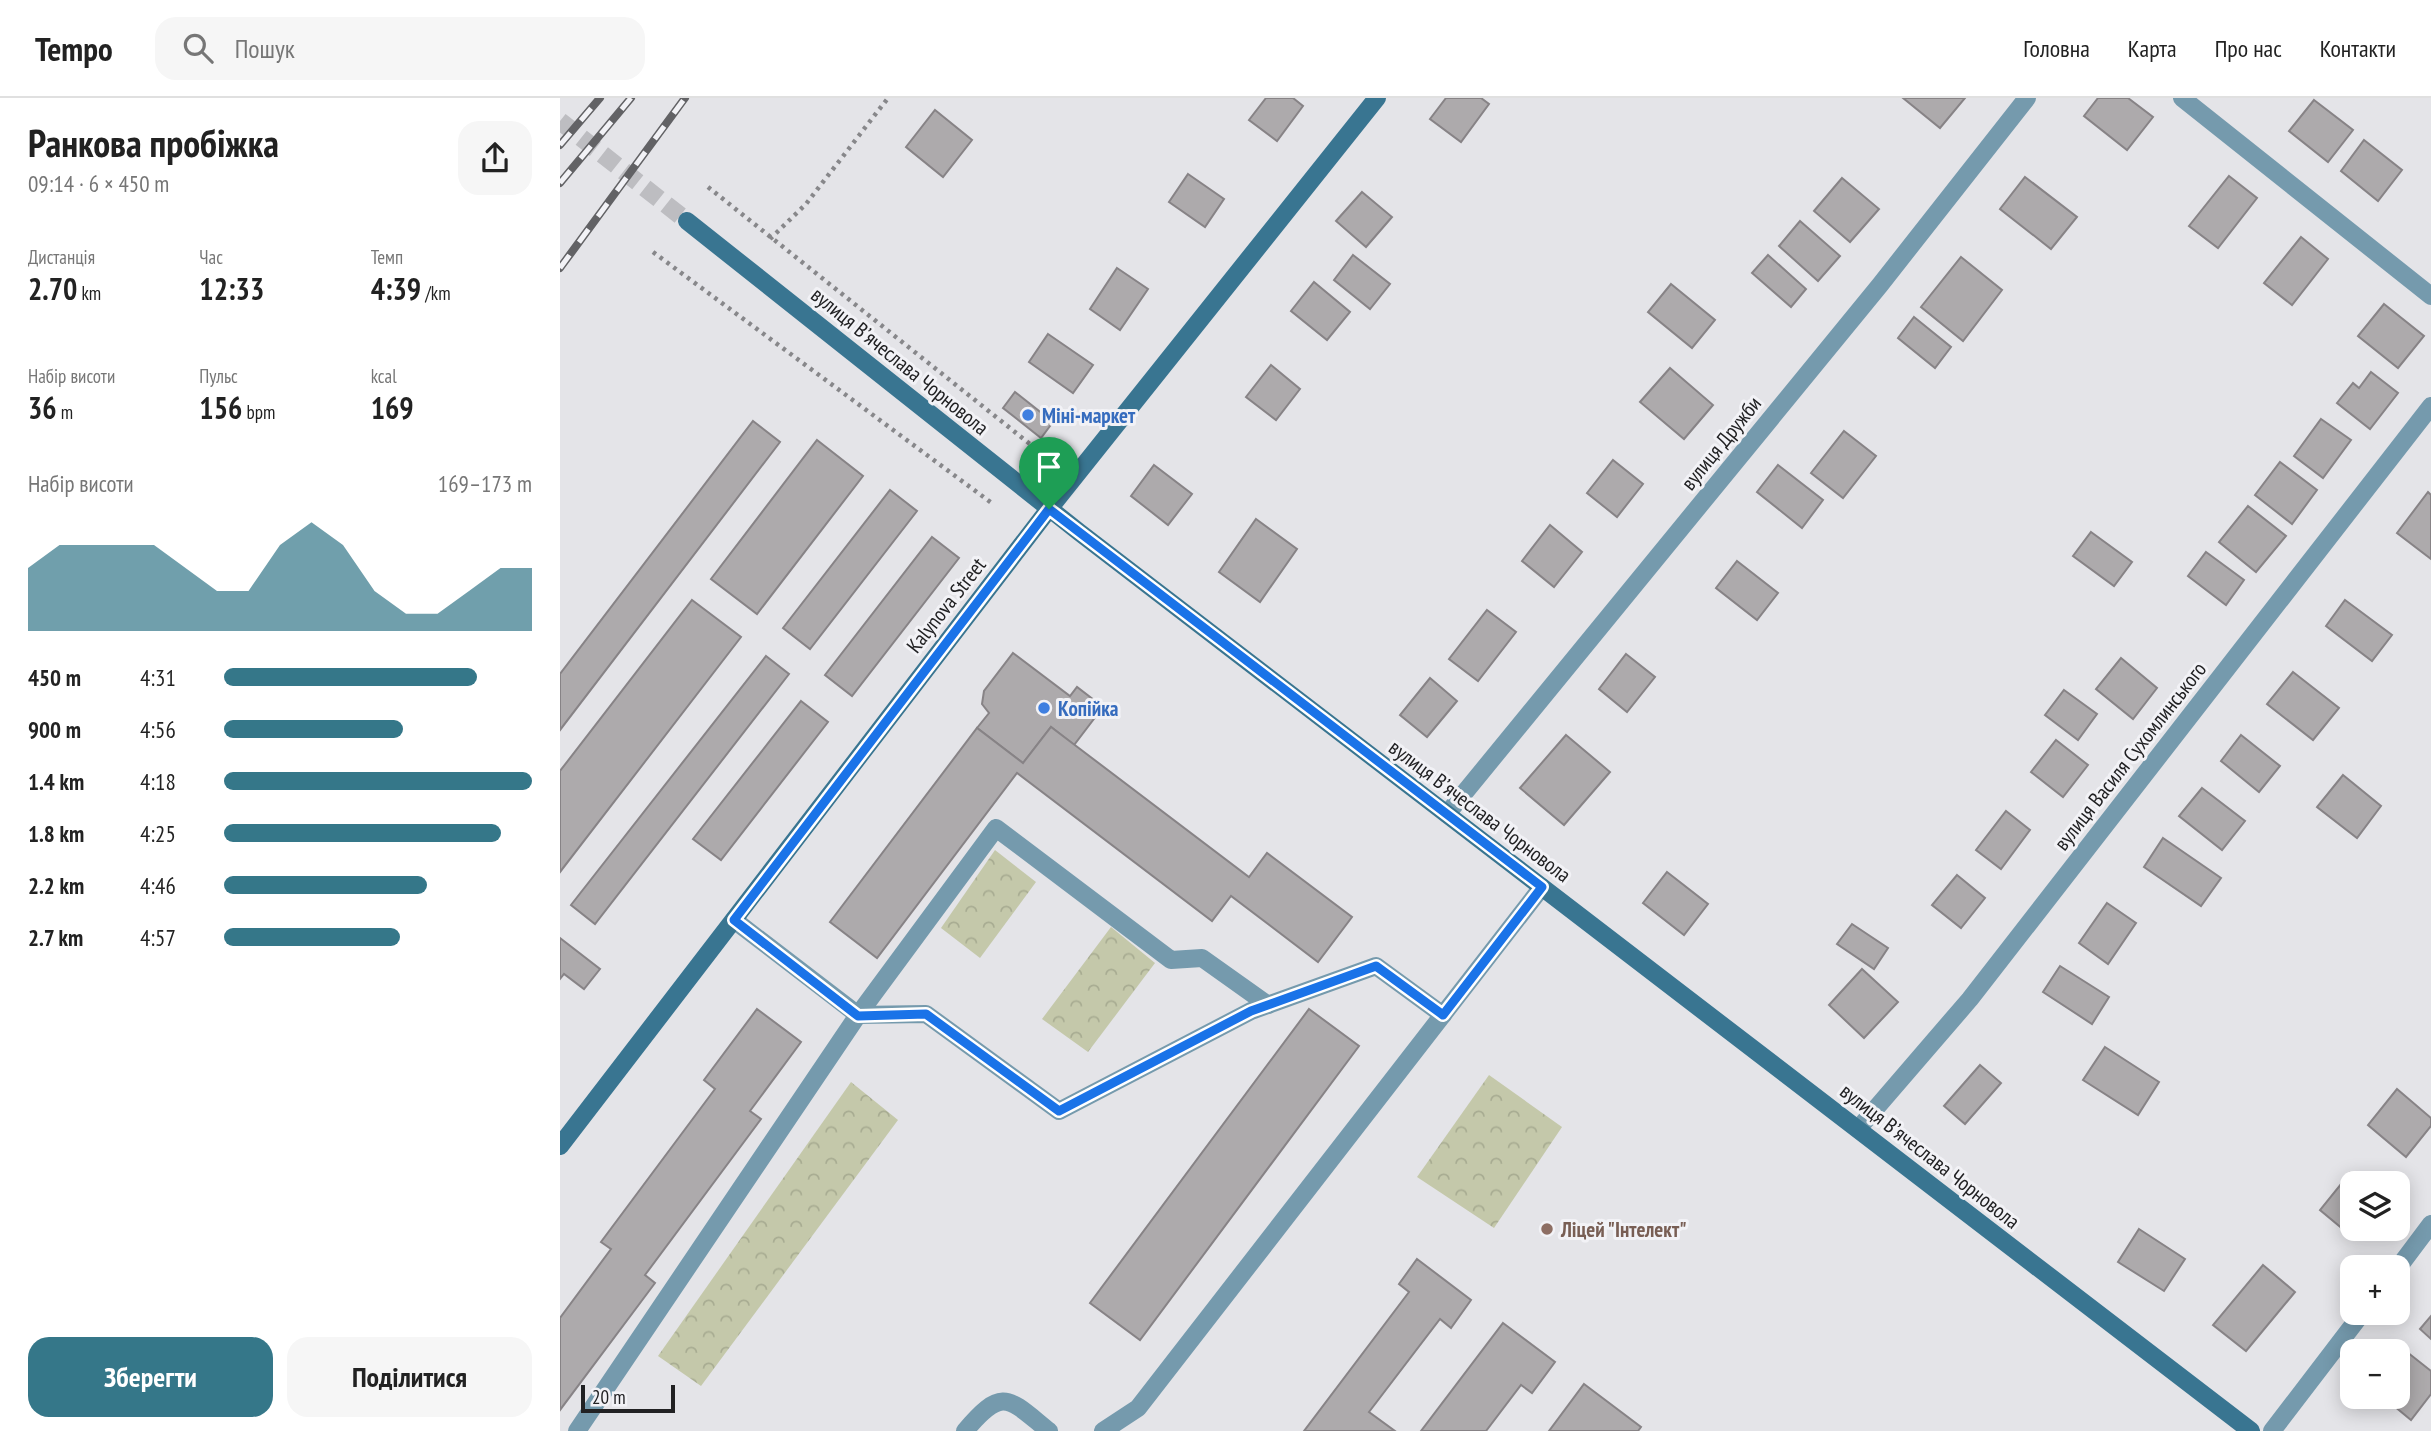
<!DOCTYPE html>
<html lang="uk">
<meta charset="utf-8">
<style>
:root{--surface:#fff;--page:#f6f6f6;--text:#222;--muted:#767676;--line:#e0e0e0;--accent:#357789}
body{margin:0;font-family:"PT Sans Narrow",sans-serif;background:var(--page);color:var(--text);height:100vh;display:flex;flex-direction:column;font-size:26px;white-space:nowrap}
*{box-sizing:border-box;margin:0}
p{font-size:23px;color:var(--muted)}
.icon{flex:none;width:38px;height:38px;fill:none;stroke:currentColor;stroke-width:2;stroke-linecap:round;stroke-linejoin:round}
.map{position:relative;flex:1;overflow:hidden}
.details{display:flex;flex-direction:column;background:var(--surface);width:560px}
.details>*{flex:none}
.fabs{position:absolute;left:1780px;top:1073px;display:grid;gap:14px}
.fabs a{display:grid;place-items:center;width:70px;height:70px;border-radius:14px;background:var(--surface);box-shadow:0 4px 18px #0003;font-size:35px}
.scale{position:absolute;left:21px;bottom:18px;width:94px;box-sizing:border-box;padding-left:7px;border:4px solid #212123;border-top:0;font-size:19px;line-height:24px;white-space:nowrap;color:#212123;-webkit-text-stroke:5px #f2f2f6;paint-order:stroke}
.pin{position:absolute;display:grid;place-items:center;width:60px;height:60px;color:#fff;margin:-72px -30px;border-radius:50% 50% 50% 0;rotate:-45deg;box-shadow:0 0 7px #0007}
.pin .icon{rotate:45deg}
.round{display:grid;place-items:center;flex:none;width:74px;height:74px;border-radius:21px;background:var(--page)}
.overview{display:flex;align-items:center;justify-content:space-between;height:119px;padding:0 28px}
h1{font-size:38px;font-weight:700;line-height:52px}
.stats{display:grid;grid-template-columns:repeat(3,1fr);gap:10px;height:119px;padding:7px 28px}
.stats div{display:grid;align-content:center}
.stats b{font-size:30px;font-weight:700}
.stats small{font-size:19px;font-weight:400}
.stats p{font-size:19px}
.chart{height:196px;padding:14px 28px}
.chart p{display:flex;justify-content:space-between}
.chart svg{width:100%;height:126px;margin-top:7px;fill:var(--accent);opacity:.7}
.action{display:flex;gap:14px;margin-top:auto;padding:14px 28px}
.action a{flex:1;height:80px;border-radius:21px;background:var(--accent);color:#fff;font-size:28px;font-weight:700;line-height:80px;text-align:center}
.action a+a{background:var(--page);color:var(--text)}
ul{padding:0 28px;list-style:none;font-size:23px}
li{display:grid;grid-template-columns:112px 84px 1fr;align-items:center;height:52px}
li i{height:18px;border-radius:9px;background:var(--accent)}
header{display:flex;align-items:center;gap:42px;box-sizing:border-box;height:98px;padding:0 35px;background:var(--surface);border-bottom:2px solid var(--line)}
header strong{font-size:33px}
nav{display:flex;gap:38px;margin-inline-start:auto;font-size:24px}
.search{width:490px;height:63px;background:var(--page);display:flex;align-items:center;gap:18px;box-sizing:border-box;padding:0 24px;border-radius:21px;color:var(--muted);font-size:26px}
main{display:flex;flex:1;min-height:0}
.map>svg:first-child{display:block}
.park{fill:url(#park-crowns)}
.building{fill:#adaaac;stroke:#878386;stroke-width:2}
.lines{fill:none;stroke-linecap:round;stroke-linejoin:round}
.secondary-tunnel{stroke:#bdbdc1;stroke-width:18;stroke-dasharray:18 9;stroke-linecap:butt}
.path{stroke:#87878a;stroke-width:4.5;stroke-dasharray:3.5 5;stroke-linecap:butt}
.lane{stroke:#759aad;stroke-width:18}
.street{stroke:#759aad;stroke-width:18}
.secondary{stroke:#397591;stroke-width:18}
.rail-casing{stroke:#626265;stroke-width:8}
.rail{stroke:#f2f2f6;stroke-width:5;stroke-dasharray:16;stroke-linecap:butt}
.route-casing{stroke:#fff;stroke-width:14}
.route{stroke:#1a73e8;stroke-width:9}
.shop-dot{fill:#3f7fe0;stroke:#f2f2f6;stroke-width:2.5}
.education-dot{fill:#8d6e63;stroke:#f2f2f6;stroke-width:2.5}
.labels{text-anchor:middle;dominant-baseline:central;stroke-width:6;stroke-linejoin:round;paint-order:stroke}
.street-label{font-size:21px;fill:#212123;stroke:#f2f2f6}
.shop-label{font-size:21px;font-weight:bold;fill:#366cbe;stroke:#f2f2f6;text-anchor:start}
.education-label{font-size:21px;font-weight:bold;fill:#785e54;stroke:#f2f2f6;text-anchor:start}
</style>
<header>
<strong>Tempo</strong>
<div class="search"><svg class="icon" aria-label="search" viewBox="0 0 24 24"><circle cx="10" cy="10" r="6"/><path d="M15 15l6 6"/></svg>Пошук</div>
<nav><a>Головна</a><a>Карта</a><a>Про нас</a><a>Контакти</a></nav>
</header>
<main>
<section class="details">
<div class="overview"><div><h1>Ранкова пробіжка</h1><p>09:14 · 6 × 450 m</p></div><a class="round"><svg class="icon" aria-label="share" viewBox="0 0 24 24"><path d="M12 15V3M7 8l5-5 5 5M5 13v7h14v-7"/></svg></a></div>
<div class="stats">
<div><p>Дистанція</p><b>2.70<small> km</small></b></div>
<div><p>Час</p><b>12:33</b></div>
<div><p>Темп</p><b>4:39<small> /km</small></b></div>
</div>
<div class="stats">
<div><p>Набір висоти</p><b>36<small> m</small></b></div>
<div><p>Пульс</p><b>156<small> bpm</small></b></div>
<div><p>kcal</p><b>169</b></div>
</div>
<div class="chart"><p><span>Набір висоти</span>169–173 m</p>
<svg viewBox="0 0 160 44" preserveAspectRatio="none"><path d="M0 44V22L10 14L20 14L30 14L40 14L50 22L60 30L70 30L80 14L90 6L100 14L110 30L120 38L130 38L140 30L150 22L160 22V44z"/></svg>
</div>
<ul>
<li><b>450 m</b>4:31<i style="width:82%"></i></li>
<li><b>900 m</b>4:56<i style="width:58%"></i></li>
<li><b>1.4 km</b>4:18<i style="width:100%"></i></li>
<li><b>1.8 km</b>4:25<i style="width:90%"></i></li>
<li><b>2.2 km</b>4:46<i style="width:66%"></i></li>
<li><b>2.7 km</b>4:57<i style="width:57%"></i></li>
</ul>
<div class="action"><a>Зберегти</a><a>Поділитися</a></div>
</section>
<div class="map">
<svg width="1871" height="1333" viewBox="0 0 1871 1333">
<defs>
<pattern id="park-crowns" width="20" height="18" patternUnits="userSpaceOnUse" patternTransform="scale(1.75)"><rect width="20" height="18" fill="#c4c8aa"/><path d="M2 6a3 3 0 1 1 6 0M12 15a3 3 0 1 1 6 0" fill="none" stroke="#a8ac92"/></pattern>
</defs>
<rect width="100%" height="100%" fill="#e4e4e8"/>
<g class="park">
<polygon points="435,752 476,784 420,860 381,830"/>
<polygon points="551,829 595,865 528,954 482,921"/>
<polygon points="929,977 1002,1029 934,1130 857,1079"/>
<polygon points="291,984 338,1022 141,1288 98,1258"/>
</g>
<g class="building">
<polygon points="706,0 733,0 743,8 717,43 689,22"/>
<polygon points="886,0 921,0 929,6 901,44 870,21"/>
<polygon points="1343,0 1405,0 1380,30"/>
<polygon points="1538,0 1568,0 1593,19 1567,52 1524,18"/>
<polygon points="1754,2 1793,32 1768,64 1729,33"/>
<polygon points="375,12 412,42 383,79 346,49"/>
<polygon points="1804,42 1842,72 1818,103 1781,73"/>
<polygon points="628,76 664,101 645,129 609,104"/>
<polygon points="1669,78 1697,100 1658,150 1629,128"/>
<polygon points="1465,79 1517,119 1491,151 1440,111"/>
<polygon points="1282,80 1319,111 1290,144 1254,113"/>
<polygon points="802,94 832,119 806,149 776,123"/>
<polygon points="1240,123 1280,158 1258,183 1219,148"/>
<polygon points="1741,139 1768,161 1732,207 1704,185"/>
<polygon points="793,157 830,186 810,211 774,182"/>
<polygon points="1208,157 1246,191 1231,209 1192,175"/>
<polygon points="1401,159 1442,192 1403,243 1361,209"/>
<polygon points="557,170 588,191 560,232 530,211"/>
<polygon points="754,184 790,214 767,242 731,213"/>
<polygon points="1111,186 1155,222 1132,250 1088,214"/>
<polygon points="1824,206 1864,238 1838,270 1798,238"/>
<polygon points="1354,219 1391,249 1375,270 1338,240"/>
<polygon points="488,236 533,267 513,295 469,264"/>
<polygon points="711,267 740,291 716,322 686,299"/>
<polygon points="1110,270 1153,307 1124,341 1080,304"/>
<polygon points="1811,274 1838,295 1810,331 1777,305 1793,285 1799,290"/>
<polygon points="455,294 493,324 481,340 443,310"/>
<polygon points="1761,321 1791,342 1763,380 1734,358"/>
<polygon points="193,323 220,344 0,632 0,576"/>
<polygon points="1284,333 1316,358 1283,400 1251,375"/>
<polygon points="257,342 303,378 197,516 151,481"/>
<polygon points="1053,362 1083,386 1057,419 1027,395"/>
<polygon points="1720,364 1757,392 1732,426 1695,397"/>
<polygon points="594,367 632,396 608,427 571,398"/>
<polygon points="1218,367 1263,402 1242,430 1197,394"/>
<polygon points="330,392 357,413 250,551 223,530"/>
<polygon points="1868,394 1871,397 1871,461 1837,435"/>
<polygon points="1688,408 1726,438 1696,474 1659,444"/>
<polygon points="696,421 737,451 700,504 659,474"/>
<polygon points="990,427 1022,454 994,489 962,463"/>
<polygon points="1531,434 1572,464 1554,488 1513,458"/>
<polygon points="372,439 399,460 292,598 265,577"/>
<polygon points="1646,454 1684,482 1666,507 1628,478"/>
<polygon points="1177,463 1218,495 1197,522 1156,490"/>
<polygon points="132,502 181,539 0,774 0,673"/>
<polygon points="1785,502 1832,537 1812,563 1766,528"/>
<polygon points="927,512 956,534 918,583 889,561"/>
<polygon points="453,555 510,598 517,589 543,609 514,647 491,629 463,665 417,630 429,615 422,606 424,593"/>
<polygon points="1066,556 1095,579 1067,614 1039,591"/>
<polygon points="206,558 229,576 35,826 11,807"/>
<polygon points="1561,560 1597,590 1573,621 1536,591"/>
<polygon points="1733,574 1779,610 1753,642 1707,606"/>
<polygon points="870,580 897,603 867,639 840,617"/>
<polygon points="1504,592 1537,616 1518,642 1485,617"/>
<polygon points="241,603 268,624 161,762 133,741"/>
<polygon points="491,629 689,779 707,755 792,819 758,864 671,798 652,823 457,675 317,860 270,824 417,630 463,665"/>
<polygon points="1006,637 1050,674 1004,727 960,690"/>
<polygon points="1681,637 1720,668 1699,694 1661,663"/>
<polygon points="1496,642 1528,667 1503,699 1471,674"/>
<polygon points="1783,677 1821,708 1797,740 1757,709"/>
<polygon points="1642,690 1685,723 1662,752 1619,718"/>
<polygon points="1446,713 1470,732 1441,771 1416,752"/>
<polygon points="1603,740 1661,780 1641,808 1584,769"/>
<polygon points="1107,774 1148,806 1124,837 1083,805"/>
<polygon points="1397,777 1425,800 1401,830 1372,807"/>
<polygon points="1547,805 1576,825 1548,866 1519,845"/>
<polygon points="1292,826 1328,850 1314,871 1277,846"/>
<polygon points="0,840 40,871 24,891 4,876 0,881"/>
<polygon points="1500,868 1549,899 1532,926 1483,894"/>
<polygon points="1302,871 1338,904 1304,940 1269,907"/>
<polygon points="197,911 241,944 190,1013 201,1021 85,1177 95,1185 0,1312 0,1220 51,1151 41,1144 155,991 144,982"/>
<polygon points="749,911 799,948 580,1242 530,1205"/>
<polygon points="1545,949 1599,984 1578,1017 1523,982"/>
<polygon points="1420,967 1441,985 1405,1026 1384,1008"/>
<polygon points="1837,991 1871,1020 1871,1028 1846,1059 1808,1027"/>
<polygon points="1790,1075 1802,1085 1792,1085 1792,1130 1795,1130 1790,1137 1760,1112"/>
<polygon points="1579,1131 1625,1161 1604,1193 1558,1164"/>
<polygon points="857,1161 911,1202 891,1230 880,1221 809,1314 835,1333 744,1333 849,1194 839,1186"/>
<polygon points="1703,1167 1735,1194 1686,1253 1653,1227"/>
<polygon points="1871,1218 1871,1241 1860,1231"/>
<polygon points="943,1225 995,1264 972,1295 961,1287 926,1333 861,1333"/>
<polygon points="1847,1254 1871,1273 1871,1296 1851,1322 1822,1298 1838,1298 1838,1266"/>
<polygon points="1024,1286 1081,1329 1078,1333 989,1333"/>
</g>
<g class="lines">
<polyline class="secondary-tunnel" points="0,23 127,123"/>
<g class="path">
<polyline points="148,89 495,366"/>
<polyline points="210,141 246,106 328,0"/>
<polyline points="93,154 433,406"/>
</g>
<g class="lane">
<polyline points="298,917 366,916 499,1013 691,913 816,868 883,917"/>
<polyline points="298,917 436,730 611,862 642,860 708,907"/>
<polyline points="17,1333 298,917 174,822"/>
<path d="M 405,1333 C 443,1288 448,1300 489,1333"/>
<polyline points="543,1333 578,1310 982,789"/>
</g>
<g class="street">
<polyline points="1622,0 1871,198"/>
<polyline points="887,716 1320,187 1467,0"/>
<polyline points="1298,1031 1410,901 1871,308"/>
<polyline points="1838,1170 1871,1126"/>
<polyline points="1712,1333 1803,1214"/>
</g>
<g class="secondary">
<polyline points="127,123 519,434 1691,1333"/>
<polyline points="0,1048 489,411 817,0"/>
</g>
<defs>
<g id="rail">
<polyline points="0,47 40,0"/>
<polyline points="0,85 71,0"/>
<polyline points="0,170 125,0"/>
</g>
</defs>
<use href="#rail" class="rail-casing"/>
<use href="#rail" class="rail"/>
</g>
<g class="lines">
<defs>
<polygon id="route" points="489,411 982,789 883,917 816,868 691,913 499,1013 366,916 298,918 174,822"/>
</defs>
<use href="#route" class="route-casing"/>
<use href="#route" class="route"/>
</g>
<g class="shop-dot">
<circle cx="468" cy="317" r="7"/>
<circle cx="484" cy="610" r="7"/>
</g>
<circle class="education-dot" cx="987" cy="1131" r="7"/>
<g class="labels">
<g class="street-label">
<text transform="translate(340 263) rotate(39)">вулиця Вʼячеслава Чорновола</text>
<text transform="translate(1161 345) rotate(-51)">вулиця Дружби</text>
<text transform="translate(386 507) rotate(-52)">Kalynova Street</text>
<text transform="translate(1570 658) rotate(-52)">вулиця Василя Сухомлинського</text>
<text transform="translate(920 713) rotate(37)">вулиця Вʼячеслава Чорновола</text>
<text transform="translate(1370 1058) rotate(38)">вулиця Вʼячеслава Чорновола</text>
</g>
<g class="shop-label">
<text x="482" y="317">Міні-маркет</text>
<text x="498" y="610">Копійка</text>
</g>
<g class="education-label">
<text x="1001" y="1131">Ліцей "Інтелект"</text>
</g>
</g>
</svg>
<div class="fabs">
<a><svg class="icon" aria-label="layers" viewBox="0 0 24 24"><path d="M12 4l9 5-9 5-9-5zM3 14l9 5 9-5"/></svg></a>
<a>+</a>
<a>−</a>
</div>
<div class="scale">20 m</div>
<div class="pin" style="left:489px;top:411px;background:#1e9e55"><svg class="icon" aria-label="arrive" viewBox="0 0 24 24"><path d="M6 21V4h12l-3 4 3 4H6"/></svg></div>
</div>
</main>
